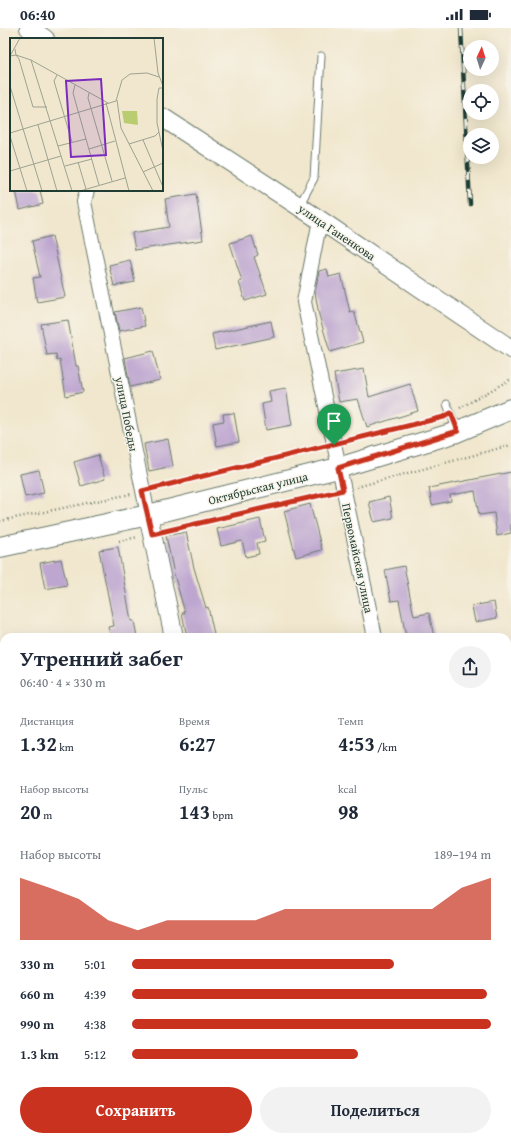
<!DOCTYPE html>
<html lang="ru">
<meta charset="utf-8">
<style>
:root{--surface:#fff;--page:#f2f2f3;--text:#1f2937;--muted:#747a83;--accent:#c8321e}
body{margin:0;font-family:"Gentium Book Plus",serif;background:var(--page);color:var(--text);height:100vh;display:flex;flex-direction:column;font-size:15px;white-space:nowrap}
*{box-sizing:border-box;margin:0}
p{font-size:13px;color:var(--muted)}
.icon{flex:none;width:22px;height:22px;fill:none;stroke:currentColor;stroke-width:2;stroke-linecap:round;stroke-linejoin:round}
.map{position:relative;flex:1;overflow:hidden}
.details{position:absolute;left:0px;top:605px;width:511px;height:508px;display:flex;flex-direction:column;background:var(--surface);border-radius:12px 12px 0 0;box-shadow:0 4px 16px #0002}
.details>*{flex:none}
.needle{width:26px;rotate:4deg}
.buttons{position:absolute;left:463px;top:12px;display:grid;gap:8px}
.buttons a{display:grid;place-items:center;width:36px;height:36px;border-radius:50%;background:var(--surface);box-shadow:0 4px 16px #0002;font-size:20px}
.pin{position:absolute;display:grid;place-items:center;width:34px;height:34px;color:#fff;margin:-41px -17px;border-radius:50% 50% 50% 0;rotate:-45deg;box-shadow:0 0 4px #0007}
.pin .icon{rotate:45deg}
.round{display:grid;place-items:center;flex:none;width:42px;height:42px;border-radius:21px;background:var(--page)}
.summary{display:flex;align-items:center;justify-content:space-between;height:68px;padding:0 20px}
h1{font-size:22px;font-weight:700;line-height:30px}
.stats{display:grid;grid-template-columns:repeat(3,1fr);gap:6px;height:68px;padding:4px 20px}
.stats div{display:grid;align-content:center}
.stats b{font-size:20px;font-weight:700}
.stats small{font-size:11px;font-weight:400}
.stats p{font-size:11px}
.chart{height:112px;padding:8px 20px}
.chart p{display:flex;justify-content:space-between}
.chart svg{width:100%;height:72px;margin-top:4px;fill:var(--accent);opacity:.7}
.button{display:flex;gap:8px;margin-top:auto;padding:8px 20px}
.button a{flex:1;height:46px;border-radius:24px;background:var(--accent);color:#fff;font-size:16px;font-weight:700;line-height:46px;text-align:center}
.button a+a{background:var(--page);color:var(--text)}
ul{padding:0 20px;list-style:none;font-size:13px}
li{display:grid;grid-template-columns:64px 48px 1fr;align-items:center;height:30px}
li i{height:10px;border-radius:5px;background:var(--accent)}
.status{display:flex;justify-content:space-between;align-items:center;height:28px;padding:0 20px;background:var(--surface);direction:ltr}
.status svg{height:11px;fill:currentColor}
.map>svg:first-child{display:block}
.building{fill:#bda6d0}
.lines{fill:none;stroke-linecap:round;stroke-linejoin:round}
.service-casing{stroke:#68786a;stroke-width:9}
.minor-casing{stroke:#68786a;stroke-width:16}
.tertiary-casing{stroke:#68786a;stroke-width:20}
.secondary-casing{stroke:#68786a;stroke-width:22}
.path{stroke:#68786a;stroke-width:2.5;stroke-dasharray:1 3;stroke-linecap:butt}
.service{stroke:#fff;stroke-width:7}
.minor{stroke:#fff;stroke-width:14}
.tertiary{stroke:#fff;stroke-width:18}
.secondary{stroke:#fff;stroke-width:20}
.rail-casing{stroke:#1f3d34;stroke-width:4.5}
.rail{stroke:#f7f3e8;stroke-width:3;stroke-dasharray:9;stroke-linecap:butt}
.route-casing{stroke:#fff;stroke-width:8}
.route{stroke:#c8321e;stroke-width:5}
.labels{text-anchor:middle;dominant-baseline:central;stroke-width:3;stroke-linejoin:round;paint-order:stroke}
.street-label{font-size:12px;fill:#1f3d34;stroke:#f7f3e8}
.inset-road{fill:none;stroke:#9da390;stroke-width:1}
.view{fill:#7b2cbf;fill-opacity:0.15;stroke:#7b2cbf;stroke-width:2}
.inset-edge{fill:none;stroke:#1f3d34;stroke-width:2}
</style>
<div class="status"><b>06:40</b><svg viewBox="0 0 49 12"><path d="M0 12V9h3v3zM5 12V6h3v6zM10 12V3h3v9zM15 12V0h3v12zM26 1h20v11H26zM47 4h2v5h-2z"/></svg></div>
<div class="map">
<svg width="511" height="1113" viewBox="0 0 511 1113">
<rect width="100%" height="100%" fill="#f7f3e8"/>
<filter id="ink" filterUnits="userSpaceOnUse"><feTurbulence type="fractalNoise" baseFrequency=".025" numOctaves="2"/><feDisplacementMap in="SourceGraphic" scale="8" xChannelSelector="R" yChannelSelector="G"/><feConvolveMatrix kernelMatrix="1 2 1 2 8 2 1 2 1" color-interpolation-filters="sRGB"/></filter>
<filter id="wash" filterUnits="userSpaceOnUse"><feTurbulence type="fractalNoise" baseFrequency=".012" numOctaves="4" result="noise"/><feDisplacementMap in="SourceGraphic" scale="16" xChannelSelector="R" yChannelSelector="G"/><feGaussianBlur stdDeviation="0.9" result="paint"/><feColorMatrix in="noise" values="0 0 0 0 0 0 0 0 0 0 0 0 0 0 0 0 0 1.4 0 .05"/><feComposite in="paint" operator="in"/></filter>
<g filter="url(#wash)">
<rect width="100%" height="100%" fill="#f1e7ce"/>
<g id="blocks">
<g class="building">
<polygon points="16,162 40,162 43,176 20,182"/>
<polygon points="196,166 203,212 135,222 132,205 169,199 165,171"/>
<polygon points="52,208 65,269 37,274 33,250 40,249 32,213"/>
<polygon points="252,208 258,227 254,229 267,266 245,273 239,254 242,253 230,215"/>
<polygon points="130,232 135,254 114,258 109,237"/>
<polygon points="327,241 329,249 341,246 350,284 354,283 363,314 330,324 319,287 315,264 319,243"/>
<polygon points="141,279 145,298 119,303 115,284"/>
<polygon points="68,292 76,338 78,338 83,364 66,368 60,332 57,333 56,326 47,327 41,296"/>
<polygon points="271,293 274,309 215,322 212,306"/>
<polygon points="153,323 160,352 130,359 125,330"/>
<polygon points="364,341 369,369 410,356 418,383 367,399 358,371 339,374 334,346"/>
<polygon points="286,360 292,397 266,402 262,376 271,374 269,363"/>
<polygon points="234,385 239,414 217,418 213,395 224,393 223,386"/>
<polygon points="168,411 173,438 149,443 144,416"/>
<polygon points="98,427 105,451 81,458 74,434"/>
<polygon points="39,442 44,465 25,469 20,446"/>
<polygon points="511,444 511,505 497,508 494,485 479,487 475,463 450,467 451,473 432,477 429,460"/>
<polygon points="389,469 393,490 374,494 369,474"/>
<polygon points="310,476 322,522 296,529 284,483"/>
<polygon points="260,491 265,513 257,515 259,526 246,529 242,513 221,518 217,501"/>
<polygon points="186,504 194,540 206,580 208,579 214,606 200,609 187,609 182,585 185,585 174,546 166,508"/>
<polygon points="118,519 131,593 134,593 137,609 111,609 108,599 114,598 99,522"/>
<polygon points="61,531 67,557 45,561 40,535"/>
<polygon points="404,538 414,588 429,585 434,609 406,609 399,572 391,573 385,542"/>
<polygon points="494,574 497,590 475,594 472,578"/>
</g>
</g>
</g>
<g filter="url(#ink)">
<use href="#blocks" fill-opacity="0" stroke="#68786a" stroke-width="1"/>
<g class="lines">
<defs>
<g id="service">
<polyline points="299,178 314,150 321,28"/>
<polyline points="447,376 457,402"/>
</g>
<g id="minor">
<polyline points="87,162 84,174 148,487"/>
<polyline points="320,192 304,274 375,609"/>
<polyline points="0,778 4,797"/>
<polyline points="0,901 4,900"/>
<polyline points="507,954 511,953"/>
<polyline points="483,1109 484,1113"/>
</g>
<g id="tertiary">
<polyline points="29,0 45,11"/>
<polyline points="162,89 320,192 511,321"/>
<polyline points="148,487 174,609"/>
<polyline points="282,1109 282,1113"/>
</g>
<polyline id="secondary" points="0,519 148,487 338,440 454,405 511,381"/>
</defs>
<use href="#service" class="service-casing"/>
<use href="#minor" class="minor-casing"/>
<use href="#tertiary" class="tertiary-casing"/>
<use href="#secondary" class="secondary-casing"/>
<g class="path">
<polyline points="460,380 511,351"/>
<polyline points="347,414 426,394"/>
<polyline points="157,459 321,420"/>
<polyline points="357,459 511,417"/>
<polyline points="0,493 131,466"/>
<polyline points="168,502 331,465"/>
<polyline points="119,513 138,509"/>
</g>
<use href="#service" class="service"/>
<use href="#minor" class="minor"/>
<use href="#tertiary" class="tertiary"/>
<use href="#secondary" class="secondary"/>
<defs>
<polyline id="rail" points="461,0 470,176"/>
</defs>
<use href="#rail" class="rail-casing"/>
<use href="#rail" class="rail"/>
</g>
</g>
<g class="lines" filter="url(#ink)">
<defs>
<polygon id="route" points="451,385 458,403 338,440 343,462 152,506 142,463 444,389"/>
</defs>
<use href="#route" class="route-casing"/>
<use href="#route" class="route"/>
</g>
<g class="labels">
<g class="street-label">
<text transform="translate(337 204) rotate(34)">улица Ганенкова</text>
<text transform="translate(127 386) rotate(79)">улица Победы</text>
<text transform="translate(258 460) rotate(-14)">Октябрьская улица</text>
<text transform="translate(358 530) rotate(78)">Первомайская улица</text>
</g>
</g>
<g transform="translate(10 10)">
<rect width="153" height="153" fill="#f1e7ce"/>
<path d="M 112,73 L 127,73 L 128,87 L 114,85 Z" fill="#bacc70"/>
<path class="inset-road" d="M 144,0 L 148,35 L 153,48M 5,11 L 6,17 L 21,22 L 98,65M 0,18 L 6,17 L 9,21 L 23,69 L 37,69M 0,18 L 10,0M 21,22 L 62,153M 47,37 L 44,43 L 62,104M 65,47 L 63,55 L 89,147M 0,48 L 32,153M 153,50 L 149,50 L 147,61 L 147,85 L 153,113M 79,55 L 78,60 L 102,143M 107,62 L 111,90 L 143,153M 96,65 L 119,153M 28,87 L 47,153M 0,95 L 106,63 L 112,42 L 120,36 L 137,35 L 149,39M 0,98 L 17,153M 133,102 L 153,149M 119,106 L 145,98 L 149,94M 48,108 L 76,101M 79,111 L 105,103M 68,124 L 76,151M 55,128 L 82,121M 0,133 L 51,118M 133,134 L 153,125M 70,153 L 115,140"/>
<path class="view" d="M 91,41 L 96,117 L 61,119 L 56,43 Z"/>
<rect width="153" height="153" class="inset-edge"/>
</g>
</svg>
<div class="buttons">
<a><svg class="needle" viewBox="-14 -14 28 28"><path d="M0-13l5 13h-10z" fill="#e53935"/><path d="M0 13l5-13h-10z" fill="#747a83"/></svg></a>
<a><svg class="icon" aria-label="locate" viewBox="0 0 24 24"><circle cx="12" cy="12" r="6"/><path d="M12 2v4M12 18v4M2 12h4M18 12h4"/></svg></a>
<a><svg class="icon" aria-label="layers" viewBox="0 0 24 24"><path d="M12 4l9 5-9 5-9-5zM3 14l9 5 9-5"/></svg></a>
</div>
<div class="pin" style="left:334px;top:417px;background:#1e9e55"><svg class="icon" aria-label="arrive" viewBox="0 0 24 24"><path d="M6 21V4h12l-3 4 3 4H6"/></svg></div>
<section class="details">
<div class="summary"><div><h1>Утренний забег</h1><p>06:40 · 4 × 330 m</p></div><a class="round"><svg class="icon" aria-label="share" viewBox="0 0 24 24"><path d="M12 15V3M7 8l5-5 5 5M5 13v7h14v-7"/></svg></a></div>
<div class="stats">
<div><p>Дистанция</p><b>1.32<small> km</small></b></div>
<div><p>Время</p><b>6:27</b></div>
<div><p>Темп</p><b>4:53<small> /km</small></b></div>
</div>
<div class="stats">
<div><p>Набор высоты</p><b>20<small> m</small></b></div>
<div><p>Пульс</p><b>143<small> bpm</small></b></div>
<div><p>kcal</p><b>98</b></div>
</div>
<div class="chart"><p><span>Набор высоты</span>189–194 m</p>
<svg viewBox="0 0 160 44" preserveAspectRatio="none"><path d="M0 44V6L10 12L20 19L30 32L40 38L50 32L60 32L70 32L80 32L90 25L100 25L110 25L120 25L130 25L140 25L150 12L160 6V44z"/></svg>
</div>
<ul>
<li><b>330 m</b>5:01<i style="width:73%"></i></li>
<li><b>660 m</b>4:39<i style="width:99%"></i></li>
<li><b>990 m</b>4:38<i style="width:100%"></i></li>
<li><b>1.3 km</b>5:12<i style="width:63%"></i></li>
</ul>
<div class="button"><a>Сохранить</a><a>Поделиться</a></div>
</section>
</div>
